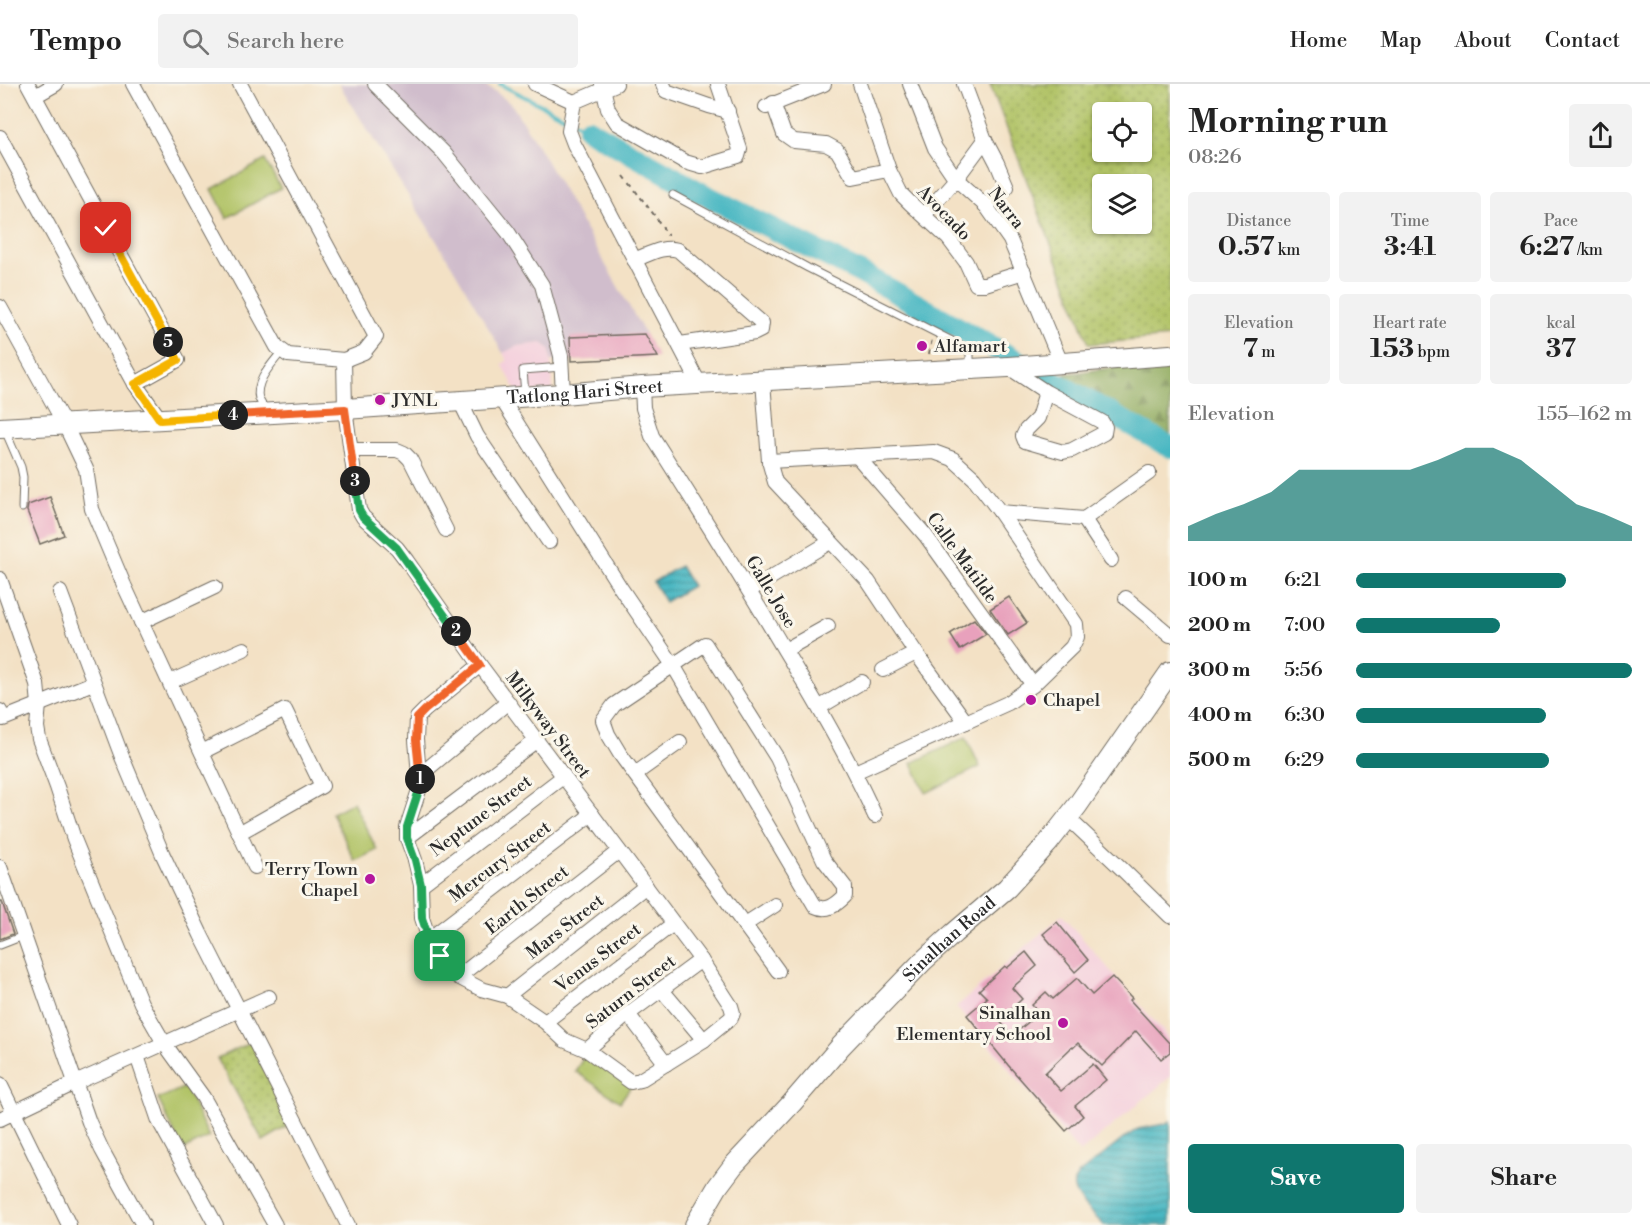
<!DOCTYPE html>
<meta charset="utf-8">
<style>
:root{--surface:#fff;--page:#f2f2f2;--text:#222;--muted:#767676;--line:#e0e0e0;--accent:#0f766e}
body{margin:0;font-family:"Libre Bodoni",serif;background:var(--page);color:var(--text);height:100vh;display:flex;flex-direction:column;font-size:22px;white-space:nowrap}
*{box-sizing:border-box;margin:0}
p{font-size:20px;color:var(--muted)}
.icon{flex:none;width:33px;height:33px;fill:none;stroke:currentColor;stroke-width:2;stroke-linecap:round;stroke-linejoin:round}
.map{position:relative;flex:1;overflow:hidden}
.details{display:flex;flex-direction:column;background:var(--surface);width:480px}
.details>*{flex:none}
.buttons{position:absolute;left:1092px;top:18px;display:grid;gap:12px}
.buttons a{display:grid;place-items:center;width:60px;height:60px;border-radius:6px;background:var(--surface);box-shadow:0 2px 4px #0004;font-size:30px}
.pin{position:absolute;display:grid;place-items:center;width:51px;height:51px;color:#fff;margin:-26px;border-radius:12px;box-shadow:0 3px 9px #0006}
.km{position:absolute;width:30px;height:30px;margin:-15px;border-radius:50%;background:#222;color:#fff;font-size:16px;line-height:30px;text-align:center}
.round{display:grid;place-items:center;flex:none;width:63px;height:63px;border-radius:6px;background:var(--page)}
.headline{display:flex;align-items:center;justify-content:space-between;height:102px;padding:0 18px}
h1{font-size:33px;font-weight:800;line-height:45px}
.stats{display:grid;grid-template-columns:repeat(3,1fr);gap:9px;height:102px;padding:6px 18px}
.stats div{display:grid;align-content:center;border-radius:6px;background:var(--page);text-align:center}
.stats b{font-size:26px;font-weight:800}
.stats small{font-size:16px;font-weight:400}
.stats p{font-size:16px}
.chart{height:168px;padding:12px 18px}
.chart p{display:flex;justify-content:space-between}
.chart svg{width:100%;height:108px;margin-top:6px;fill:var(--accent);opacity:.7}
.primary-button{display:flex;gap:12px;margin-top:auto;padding:12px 18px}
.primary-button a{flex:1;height:69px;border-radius:6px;background:var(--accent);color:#fff;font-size:24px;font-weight:800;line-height:69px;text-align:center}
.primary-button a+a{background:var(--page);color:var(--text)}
ul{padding:0 18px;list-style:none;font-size:20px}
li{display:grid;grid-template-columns:96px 72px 1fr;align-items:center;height:45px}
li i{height:15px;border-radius:8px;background:var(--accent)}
header{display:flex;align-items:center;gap:36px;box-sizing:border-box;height:84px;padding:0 30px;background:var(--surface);border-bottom:2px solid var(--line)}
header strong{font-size:28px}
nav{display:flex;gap:33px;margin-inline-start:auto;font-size:21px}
.search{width:420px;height:54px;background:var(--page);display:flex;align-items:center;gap:15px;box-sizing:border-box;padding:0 21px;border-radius:6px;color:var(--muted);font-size:22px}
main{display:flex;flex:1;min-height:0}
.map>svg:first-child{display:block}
.built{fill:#f4cfdc}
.industrial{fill:#d0bdcc}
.grass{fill:url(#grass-dots);stroke:#6e7648;stroke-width:1.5;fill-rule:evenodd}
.forest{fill:url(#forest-firs);stroke:#5c6a42;stroke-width:1.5}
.pitch{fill:#b0c265;stroke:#6e7648;stroke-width:1.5}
.water{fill:url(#water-rules);stroke:#3a7176;stroke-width:1.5}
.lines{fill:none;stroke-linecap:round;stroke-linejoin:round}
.stream{stroke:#49b7c2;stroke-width:4}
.river{stroke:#49b7c2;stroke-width:22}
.building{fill:#e8a1bc}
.lane-casing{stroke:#716b61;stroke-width:9}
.street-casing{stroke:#716b61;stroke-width:16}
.secondary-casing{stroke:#716b61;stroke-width:22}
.path{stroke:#716b61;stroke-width:2;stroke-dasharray:4.5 4.5;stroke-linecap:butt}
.lane{stroke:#fff;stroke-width:7}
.street{stroke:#fff;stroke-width:14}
.secondary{stroke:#fff;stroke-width:20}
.split-1-casing{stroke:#fff;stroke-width:12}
.split-2-casing{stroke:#fff;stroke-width:12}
.split-3-casing{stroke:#fff;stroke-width:12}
.split-4-casing{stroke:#fff;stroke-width:12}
.split-5-casing{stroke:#fff;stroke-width:12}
.split-6-casing{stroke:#fff;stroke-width:12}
.split-1{stroke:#22a559;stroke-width:8}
.split-2{stroke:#f0652b;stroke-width:8}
.split-3{stroke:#22a559;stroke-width:8}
.split-4{stroke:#f0652b;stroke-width:8}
.split-5{stroke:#f5b400;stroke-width:8}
.split-6{stroke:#f5b400;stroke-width:8}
.poi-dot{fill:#b5179e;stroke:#fbf7ec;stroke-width:2}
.labels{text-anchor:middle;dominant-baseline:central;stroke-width:6;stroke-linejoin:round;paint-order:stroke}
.street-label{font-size:18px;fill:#2b2b2b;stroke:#fbf7ec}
.poi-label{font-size:18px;fill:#2b2b2b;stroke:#fbf7ec;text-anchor:start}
</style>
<header>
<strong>Tempo</strong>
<div class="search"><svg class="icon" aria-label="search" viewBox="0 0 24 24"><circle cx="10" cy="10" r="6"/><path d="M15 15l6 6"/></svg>Search here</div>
<nav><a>Home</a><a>Map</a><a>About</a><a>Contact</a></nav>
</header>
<main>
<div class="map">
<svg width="1170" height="1141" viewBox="0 0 1170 1141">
<defs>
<pattern id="grass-dots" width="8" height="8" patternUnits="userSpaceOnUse" patternTransform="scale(1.5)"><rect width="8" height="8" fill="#b0c265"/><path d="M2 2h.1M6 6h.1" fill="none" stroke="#8f9e53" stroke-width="1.8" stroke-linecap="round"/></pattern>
<pattern id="forest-firs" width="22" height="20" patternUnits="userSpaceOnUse" patternTransform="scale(1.5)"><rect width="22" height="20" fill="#8ca85a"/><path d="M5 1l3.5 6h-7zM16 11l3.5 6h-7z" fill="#73894b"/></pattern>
<pattern id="water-rules" width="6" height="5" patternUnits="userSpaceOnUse" patternTransform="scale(1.5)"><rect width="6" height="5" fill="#49b7c2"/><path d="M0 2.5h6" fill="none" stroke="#3d959e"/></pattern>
</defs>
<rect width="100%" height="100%" fill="#fbf7ec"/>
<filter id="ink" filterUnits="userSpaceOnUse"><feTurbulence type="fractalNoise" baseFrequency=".0167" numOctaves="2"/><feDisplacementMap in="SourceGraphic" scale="12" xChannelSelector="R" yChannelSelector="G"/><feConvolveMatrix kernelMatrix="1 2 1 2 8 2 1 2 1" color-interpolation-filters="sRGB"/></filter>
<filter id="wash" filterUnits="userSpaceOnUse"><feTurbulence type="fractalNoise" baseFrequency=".008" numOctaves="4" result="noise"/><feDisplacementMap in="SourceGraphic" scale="24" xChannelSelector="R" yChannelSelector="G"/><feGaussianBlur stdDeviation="1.35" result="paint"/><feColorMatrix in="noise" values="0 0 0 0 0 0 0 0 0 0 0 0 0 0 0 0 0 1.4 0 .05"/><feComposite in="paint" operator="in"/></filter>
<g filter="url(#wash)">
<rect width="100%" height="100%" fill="#f3e1c5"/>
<g class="built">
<polygon points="542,259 550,265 553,306 517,308 502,280 507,277 503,269 517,262"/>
<polygon points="1062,831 1170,955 1170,993 1080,1069 956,923"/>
</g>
<polygon class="industrial" points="339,0 482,0 496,8 512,21 538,62 645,250 570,253 571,277 551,277 550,265 542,259 517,262 503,269 452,182"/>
<g class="grass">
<path d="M 990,0 L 1170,0 L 1170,200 L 1169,202 L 1170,204 L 1170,253 L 1089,260 ZM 1102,28 L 1142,28 L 1142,68 L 1102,68 ZM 1102,100 L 1142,100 L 1142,140 L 1102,140 Z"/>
<polygon points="251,958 292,1040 263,1057 217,974"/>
</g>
<polygon class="forest" points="1170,276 1170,363 1044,293"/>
<g class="pitch">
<polygon points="265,76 281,104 227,134 212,105"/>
<polygon points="966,653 980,683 926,709 912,679"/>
<polygon points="353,718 377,766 355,777 332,729"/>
<polygon points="586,970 632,1001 620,1018 575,987"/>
<polygon points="185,1003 209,1053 183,1066 158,1015"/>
</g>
<g class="water">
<polygon points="680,482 692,502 665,518 653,498"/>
<path d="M 1170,1037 L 1170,1141 L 1104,1141 C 1095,1132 1070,1112 1074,1098 C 1074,1097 1079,1091 1079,1090 L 1127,1052 L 1138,1045 L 1165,1040 Z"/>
</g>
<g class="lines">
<polyline class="stream" points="500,0 588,45"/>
<polyline class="river" points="588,45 703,110 861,189 1170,363"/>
</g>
<g id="blocks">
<g class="building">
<polygon points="645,250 658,273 571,277 570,253"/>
<polygon points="50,413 64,451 40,460 27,427 28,421"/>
<polygon points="1009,513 1027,539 1008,551 990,525"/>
<polygon points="974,535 986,550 960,566 950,550"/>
<polygon points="0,818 2,818 13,850 0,855"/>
<polygon points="1057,838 1088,876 1075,888 1043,850"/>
<polygon points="1026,868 1037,882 1012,904 1022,915 999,936 1012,952 1039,929 1032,921 1046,908 1053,915 1077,894 1092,911 1112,893 1132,914 1130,916 1170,960 1170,968 1161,975 1136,947 1102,982 1078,959 1073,964 1072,963 1045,989 1061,1007 1093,980 1106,996 1075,1022 1083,1032 1066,1047 1008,981 967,931 987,914 979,906 1005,882 1007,884"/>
</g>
</g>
</g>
<g filter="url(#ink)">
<use href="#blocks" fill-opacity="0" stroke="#716b61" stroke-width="1.5"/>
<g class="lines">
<defs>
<g id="lane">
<polyline points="673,111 808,184 964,263 970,269 970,282"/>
<polyline points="525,310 523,286 562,283"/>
<path d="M 266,328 C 264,324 261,319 259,315 C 254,298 272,280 282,267"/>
<polyline points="5,346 21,383 23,393 22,424"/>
<polyline points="0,861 23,852"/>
</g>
<g id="street">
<polyline points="28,0 178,276 135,300"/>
<polyline points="133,0 277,263 288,271 344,276 364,268 376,253 240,0"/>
<polyline points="375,0 444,69 508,148 542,201 561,272 563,310"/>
<polyline points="535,0 574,18 616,0"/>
<polyline points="602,0 608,25 617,39 685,78 702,83 738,72 740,65 718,0"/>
<polyline points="663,0 666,7 709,22 728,27"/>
<polyline points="860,0 889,86 901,110 910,119 948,154 966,178 976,200 985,200 1024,188"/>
<polyline points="910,0 935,64 956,95 986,122 1010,156 1061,279"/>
<polyline points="964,0 985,56 997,79 1007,103 986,122"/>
<polyline points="35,12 56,0"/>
<polyline points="574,18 569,47 574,60 700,301"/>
<polyline points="773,19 784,50 794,57 826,60 837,66 853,93 889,86"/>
<polyline points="766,23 824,0"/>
<polyline points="0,53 135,300 160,335"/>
<polyline points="924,131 956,95 985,56"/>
<path d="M 634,176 C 648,171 663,161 678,166 L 762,239 L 761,246 L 755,249 L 680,260"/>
<polyline points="0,223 65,341 86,385 92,425 124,501 255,783"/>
<polyline points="344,276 345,325 359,426 363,433 397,464 407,477 480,581 701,876 731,922 733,929 731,934 704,956 640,996 631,998 587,966 564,956 545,938 507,912 481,905 458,893 440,872 429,855 422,834 421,801 415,776 407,754 407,743 420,703 416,656 417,634 425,626 480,581"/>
<polyline points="1008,283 1046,308 1102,338 1105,343 1104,349 1072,366 1063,368 1025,357 1023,352 1026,346 1038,334 1046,308"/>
<polyline points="763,297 769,377 775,398 868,497 916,569 966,638"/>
<path d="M 642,303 L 643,324 L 652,352 C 697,423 742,494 785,567 C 818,621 849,674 875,732"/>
<path d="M 501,314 L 620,503 L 673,581 L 815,822 C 827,828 836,821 845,812 L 845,803 L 824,776 L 777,674 L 705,560 L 614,621 L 603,636 L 608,650 L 620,670 L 778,887"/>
<polyline points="460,317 477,352 549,458"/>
<polyline points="351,366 397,366 404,369 410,375 446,446"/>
<polyline points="857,372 926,452 1033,601"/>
<polyline points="769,377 934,368 953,375 974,394 1000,428 1076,540 1077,553 1072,563 1033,601 1008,619 855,688"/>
<polyline points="1000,428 1084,435 1149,389"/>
<polyline points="1084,435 1111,476"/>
<polyline points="0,495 37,600 39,620 37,643 39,655 57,703 74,755 141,919 164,959 203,1013 275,1141"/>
<polyline points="750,506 830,458"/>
<polyline points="60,508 122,673 163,771 201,851 348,1141"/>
<polyline points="1126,514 1170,551"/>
<polyline points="141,538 215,503"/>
<polyline points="785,566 828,542"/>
<polyline points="883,586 916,569"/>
<polyline points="170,598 244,565"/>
<polyline points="820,623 862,598"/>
<polyline points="0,627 3,635 93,599"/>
<polyline points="202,668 285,626 322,702 239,749"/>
<polyline points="635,690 680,658"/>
<polyline points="420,691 508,618"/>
<polyline points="1068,734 1121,784 1170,832"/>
<polyline points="407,754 537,656"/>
<polyline points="0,783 89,1038 102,1066 143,1141"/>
<polyline points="421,801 564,692"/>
<polyline points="744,841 775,821"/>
<polyline points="429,855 592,730"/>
<polyline points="458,893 619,767"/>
<polyline points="661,905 704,956"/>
<polyline points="507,912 646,802"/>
<polyline points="628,930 666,980"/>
<polyline points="545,938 673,840"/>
<polyline points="587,966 628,930 701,876"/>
<polyline points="137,972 159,1037 216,1141"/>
<polyline points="0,1000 69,1141"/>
<polyline points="0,1035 75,999 269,913"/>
</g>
<g id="secondary">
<path id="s1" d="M 0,344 L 345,325 L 563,310 L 642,303 L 1008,283 L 1170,271"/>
<path id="s2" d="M 695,1141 L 718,1102 L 733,1082 L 792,1019 L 841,962 L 923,877 L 954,849 L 1007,804 L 1048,759 L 1077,722 L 1170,588"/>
</g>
</defs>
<use href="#lane" class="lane-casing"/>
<use href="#street" class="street-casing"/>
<use href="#secondary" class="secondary-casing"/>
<g class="path">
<polyline points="624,92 655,132 668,152"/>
<polyline points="929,270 932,255"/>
</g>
<use href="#lane" class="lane"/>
<use href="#street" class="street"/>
<use href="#secondary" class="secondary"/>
</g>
</g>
<g class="lines" filter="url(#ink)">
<defs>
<polyline id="split-1" points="420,695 420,703 407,743 407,754 415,776 421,801 422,834 429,855 440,872"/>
<polyline id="split-2" points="420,695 416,656 417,634 425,626 480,581 456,547"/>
<polyline id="split-3" points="355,397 359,426 363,433 397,464 456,547"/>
<polyline id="split-4" points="233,331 345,325 355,397"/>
<polyline id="split-5" points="168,258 178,276 135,300 160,336 233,331"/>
<polyline id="split-6" points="106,144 168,258"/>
</defs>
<use href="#split-1" class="split-1-casing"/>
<use href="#split-2" class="split-2-casing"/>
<use href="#split-3" class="split-3-casing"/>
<use href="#split-4" class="split-4-casing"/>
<use href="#split-5" class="split-5-casing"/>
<use href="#split-6" class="split-6-casing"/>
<use href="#split-1" class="split-1"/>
<use href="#split-2" class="split-2"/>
<use href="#split-3" class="split-3"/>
<use href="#split-4" class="split-4"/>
<use href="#split-5" class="split-5"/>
<use href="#split-6" class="split-6"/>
</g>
<g class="poi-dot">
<circle cx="922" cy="262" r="6"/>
<circle cx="380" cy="316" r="6"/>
<circle cx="1031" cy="616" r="6"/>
<circle cx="370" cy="795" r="6"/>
<circle cx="1063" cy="939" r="6"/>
</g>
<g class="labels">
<g class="street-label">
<text transform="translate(1006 124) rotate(52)">Narra</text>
<text transform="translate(944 129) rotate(46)">Avocado</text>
<text stroke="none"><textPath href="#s1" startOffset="586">Tatlong Hari Street</textPath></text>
<text transform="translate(962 474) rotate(54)">Calle Matilde</text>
<text transform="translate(771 508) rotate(59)">Galle Jose</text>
<text transform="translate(548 641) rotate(53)">Milkyway Street</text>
<text transform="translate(481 732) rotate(-37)">Neptune Street</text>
<text transform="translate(500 778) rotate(-37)">Mercury Street</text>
<text transform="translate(527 816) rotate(-38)">Earth Street</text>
<text transform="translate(565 843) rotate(-38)">Mars Street</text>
<text stroke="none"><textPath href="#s2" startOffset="384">Sinalhan Road</textPath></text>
<text transform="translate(598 874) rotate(-37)">Venus Street</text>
<text transform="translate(631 908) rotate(-38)">Saturn Street</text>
</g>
<g class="poi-label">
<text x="934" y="262">Alfamart</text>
<text x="392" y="316">JYNL</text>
<text x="1043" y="616">Chapel</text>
<text x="358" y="785" text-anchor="end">Terry Town<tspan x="358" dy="21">Chapel</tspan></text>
<text x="1051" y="929" text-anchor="end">Sinalhan<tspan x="1051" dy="21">Elementary School</tspan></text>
</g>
</g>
</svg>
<div class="buttons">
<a><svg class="icon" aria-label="locate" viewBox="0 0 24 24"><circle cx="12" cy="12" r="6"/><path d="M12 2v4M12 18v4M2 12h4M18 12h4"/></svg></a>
<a><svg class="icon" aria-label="layers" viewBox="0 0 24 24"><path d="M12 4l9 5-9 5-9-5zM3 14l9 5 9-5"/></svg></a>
</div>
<div class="pin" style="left:440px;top:872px;background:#1e9e55"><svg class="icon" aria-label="arrive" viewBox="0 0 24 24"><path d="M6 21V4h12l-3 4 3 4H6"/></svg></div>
<div class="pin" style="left:106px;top:144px;background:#d93025"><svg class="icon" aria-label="check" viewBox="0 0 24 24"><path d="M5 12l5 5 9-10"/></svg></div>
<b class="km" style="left:420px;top:695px">1</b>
<b class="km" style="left:456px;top:547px">2</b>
<b class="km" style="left:355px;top:397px">3</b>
<b class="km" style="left:233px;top:331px">4</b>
<b class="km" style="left:168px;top:258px">5</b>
</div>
<section class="details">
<div class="headline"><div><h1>Morning run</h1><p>08:26</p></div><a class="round"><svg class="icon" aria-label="share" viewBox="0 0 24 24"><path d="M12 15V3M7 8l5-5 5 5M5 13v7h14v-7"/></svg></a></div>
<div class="stats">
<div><p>Distance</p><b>0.57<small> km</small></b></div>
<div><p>Time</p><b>3:41</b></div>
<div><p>Pace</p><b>6:27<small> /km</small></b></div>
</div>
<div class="stats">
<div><p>Elevation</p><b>7<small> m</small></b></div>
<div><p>Heart rate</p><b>153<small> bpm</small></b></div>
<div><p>kcal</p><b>37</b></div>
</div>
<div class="chart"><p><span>Elevation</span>155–162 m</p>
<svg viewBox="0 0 160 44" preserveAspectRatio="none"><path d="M0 44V38L10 33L20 29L30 24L40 15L50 15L60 15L70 15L80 15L90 11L100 6L110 6L120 11L130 20L140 29L150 33L160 38V44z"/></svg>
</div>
<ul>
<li><b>100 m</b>6:21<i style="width:76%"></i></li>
<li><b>200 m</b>7:00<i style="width:52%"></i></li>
<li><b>300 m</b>5:56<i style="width:100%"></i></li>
<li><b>400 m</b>6:30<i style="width:69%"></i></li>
<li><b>500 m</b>6:29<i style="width:70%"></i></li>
</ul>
<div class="primary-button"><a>Save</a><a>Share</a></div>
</section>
</main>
